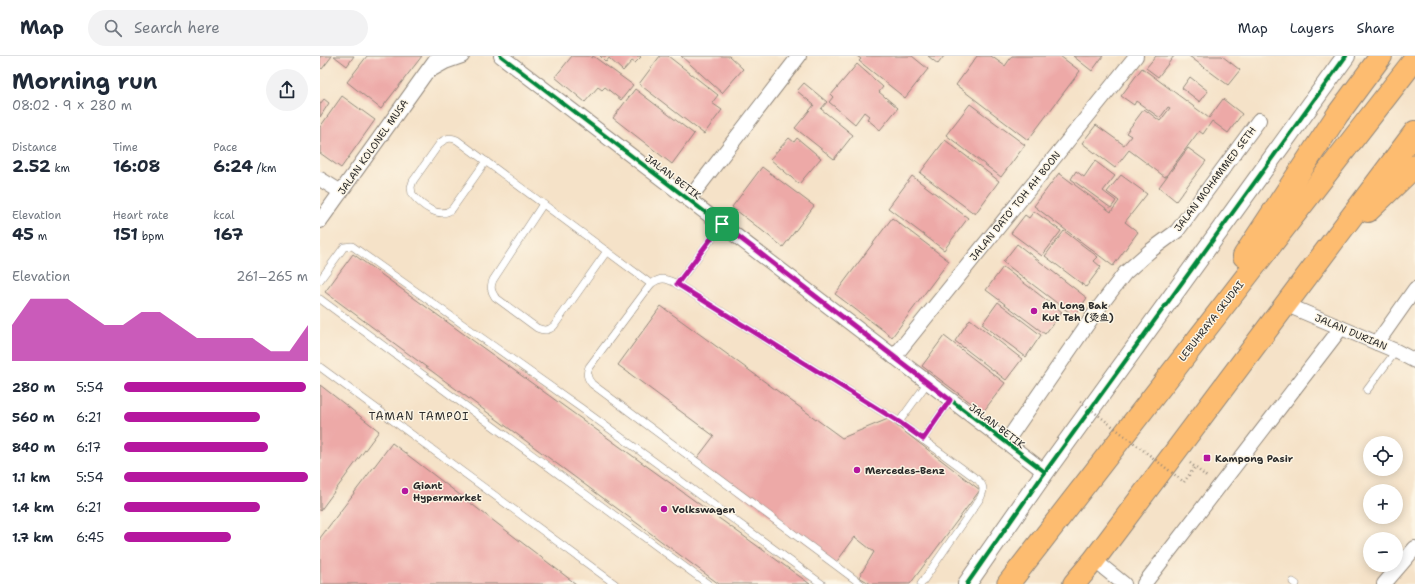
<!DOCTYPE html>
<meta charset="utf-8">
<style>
:root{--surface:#fff;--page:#f2f2f3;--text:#1f2937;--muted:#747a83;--line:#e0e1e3;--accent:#b5179e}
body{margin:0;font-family:"Shantell Sans","LXGW WenKai TC",sans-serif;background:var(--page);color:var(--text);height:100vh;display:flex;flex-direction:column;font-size:15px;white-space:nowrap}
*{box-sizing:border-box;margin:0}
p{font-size:13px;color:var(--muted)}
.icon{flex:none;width:22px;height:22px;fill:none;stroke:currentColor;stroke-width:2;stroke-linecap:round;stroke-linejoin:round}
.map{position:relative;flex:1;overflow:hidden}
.side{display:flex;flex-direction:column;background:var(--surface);width:320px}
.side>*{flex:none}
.buttons{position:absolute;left:1043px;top:380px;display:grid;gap:8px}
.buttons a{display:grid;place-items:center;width:40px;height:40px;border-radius:50%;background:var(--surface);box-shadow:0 2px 10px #0003;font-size:20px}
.pin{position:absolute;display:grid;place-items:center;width:34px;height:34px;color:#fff;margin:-17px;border-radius:8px;box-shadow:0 2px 6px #0006}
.round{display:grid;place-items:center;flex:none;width:42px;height:42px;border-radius:21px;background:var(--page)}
.headline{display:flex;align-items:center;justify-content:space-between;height:68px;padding:0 12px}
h1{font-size:22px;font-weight:700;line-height:30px}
.metrics{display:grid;grid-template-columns:repeat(3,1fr);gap:6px;height:68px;padding:4px 12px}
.metrics div{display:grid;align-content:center}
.metrics b{font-size:17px;font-weight:700}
.metrics small{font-size:11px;font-weight:400}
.metrics p{font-size:11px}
.chart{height:112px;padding:8px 12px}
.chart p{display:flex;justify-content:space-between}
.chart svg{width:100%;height:72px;margin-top:4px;fill:var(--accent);opacity:.7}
ul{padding:0 12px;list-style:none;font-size:13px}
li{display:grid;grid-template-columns:64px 48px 1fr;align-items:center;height:30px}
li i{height:10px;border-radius:5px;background:var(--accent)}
header{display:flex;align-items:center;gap:24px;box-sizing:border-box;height:56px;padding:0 20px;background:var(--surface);border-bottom:1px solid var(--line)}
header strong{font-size:19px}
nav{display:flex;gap:22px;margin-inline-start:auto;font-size:14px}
.search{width:280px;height:36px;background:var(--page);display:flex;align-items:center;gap:10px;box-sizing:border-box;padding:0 14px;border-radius:22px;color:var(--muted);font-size:15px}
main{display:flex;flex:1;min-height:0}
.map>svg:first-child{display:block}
.building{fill:#eda9a7}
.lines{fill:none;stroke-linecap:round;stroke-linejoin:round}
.service-casing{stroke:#90867a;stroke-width:8}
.minor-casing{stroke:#90867a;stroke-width:16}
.tertiary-casing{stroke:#90867a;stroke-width:20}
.trunk-casing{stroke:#90867a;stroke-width:24}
.path{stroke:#90867a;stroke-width:2.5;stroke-dasharray:1 3;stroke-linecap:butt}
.service{stroke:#fff;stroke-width:7}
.minor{stroke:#fff;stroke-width:14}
.tertiary{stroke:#fff;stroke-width:18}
.trunk{stroke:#fdbc70;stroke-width:22}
.path-bridge{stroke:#90867a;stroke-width:2.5;stroke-dasharray:1 3;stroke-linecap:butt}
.cycleway-casing{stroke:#fcf5e5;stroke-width:6}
.cycleway{stroke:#00873e;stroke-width:4}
.route-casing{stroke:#fff;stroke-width:8}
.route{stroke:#b5179e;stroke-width:5}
.poi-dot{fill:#b5179e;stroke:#fcf5e5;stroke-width:1.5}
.labels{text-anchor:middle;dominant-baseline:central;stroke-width:3;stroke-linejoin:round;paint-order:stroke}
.street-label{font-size:10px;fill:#2b2b2b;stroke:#fcf5e5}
.poi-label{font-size:10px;font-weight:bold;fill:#2b2b2b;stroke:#fcf5e5;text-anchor:start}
.neighbourhood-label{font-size:11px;letter-spacing:1px;fill:#2b2b2b;stroke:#fcf5e5}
</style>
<header>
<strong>Map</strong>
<div class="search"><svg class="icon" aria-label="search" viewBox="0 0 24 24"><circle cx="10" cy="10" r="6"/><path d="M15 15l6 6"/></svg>Search here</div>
<nav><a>Map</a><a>Layers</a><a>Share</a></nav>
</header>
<main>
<section class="side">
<div class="headline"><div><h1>Morning run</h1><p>08:02 · 9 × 280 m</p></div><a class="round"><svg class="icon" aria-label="share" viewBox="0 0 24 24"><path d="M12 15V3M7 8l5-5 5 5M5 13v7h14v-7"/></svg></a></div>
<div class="metrics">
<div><p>Distance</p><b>2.52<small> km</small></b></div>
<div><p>Time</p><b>16:08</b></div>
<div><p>Pace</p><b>6:24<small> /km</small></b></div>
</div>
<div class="metrics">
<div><p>Elevation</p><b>45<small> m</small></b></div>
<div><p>Heart rate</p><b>151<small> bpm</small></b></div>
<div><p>kcal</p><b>167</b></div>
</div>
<div class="chart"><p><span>Elevation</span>261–265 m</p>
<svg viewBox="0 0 160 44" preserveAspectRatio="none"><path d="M0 44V22L10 6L20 6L30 6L40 14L50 22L60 22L70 14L80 14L90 22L100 30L110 30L120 30L130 30L140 38L150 38L160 22V44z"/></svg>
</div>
<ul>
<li><b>280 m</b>5:54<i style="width:99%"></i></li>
<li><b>560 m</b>6:21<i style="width:74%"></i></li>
<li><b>840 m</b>6:17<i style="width:78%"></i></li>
<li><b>1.1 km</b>5:54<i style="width:100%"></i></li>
<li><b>1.4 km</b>6:21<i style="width:74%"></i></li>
<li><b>1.7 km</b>6:45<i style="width:58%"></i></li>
</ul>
</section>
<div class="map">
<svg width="1095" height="528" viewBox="0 0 1095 528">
<rect width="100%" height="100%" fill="#fcf5e5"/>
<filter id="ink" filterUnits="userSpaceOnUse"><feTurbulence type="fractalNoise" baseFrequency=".025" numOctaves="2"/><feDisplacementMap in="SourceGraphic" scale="8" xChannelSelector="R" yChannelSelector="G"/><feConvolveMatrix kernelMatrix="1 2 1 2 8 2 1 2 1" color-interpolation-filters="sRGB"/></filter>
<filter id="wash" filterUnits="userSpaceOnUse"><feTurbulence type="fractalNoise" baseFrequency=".012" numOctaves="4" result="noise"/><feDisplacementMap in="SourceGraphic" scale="16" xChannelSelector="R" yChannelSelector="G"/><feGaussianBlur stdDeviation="0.9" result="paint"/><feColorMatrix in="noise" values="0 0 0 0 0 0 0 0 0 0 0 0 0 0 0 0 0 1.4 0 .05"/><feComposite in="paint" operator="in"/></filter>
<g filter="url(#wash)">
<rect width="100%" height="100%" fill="#f5e2c8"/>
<g id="blocks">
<g class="building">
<polygon points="0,0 12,0 2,13 0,11"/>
<polygon points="14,0 34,0 27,10"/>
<polygon points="47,0 102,0 61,53 27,26"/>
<polygon points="252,0 269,0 272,2 273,0 313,29 301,44 285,31 282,34 278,31 265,46 235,21"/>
<polygon points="280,0 320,0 321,1 315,7 312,5 303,15 289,2 286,6"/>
<polygon points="340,0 348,0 398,39 392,47 402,54 384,78 319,28"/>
<polygon points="361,0 409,0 423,13 402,37"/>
<polygon points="537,0 592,0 608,13 585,42 539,5 541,3"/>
<polygon points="608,0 624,0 618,8"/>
<polygon points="657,0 671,0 685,10 692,0 740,0 760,15 708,84 636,29"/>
<polygon points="753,0 783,0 772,15"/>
<polygon points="836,0 854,0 838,21 826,12"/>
<polygon points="869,0 902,0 920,14 908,29"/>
<polygon points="537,8 563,31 559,36 578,52 560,74 547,63 549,60 544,56 535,68 509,46 513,41 511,39"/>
<polygon points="822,12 889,62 903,43 922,58 908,77 892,65 883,78 879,75 845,121 809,94 795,112 762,87 776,69 804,89 811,80 806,77 824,53 840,65 850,52 848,51 840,62 816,45 814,49 801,40"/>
<polygon points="870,21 888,35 880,46 862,32"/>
<polygon points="484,27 507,46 501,53 533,79 514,103 475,72 494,49 477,35"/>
<polygon points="315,33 374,78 352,108 293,62"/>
<polygon points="22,40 55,64 21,112 0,97 0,71"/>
<polygon points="4,43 9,47 0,61 0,48"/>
<polygon points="650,48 705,89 681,121 626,79"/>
<polygon points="469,82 474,86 477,82 501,102 479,128 450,103"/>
<polygon points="625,84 679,125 655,158 600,117"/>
<polygon points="868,92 886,105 856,145 839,131"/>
<polygon points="775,105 795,120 783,135 796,145 791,152 751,123 756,115 764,121"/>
<polygon points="442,111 494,150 463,191 412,151"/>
<polygon points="739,117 791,156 799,145 787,136 801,119 827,138 805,166 818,176 793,210 714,150"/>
<polygon points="592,120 648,162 624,194 568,152"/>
<polygon points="714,155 741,175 722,200 691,177 705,159 709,162"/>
<polygon points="572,162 629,205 572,281 515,238"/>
<polygon points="744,175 778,201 774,205 781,211 766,231 725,200"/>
<polygon points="697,188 767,242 754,260 683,206"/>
<polygon points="33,198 490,528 399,528 5,236"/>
<polygon points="683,211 742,256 725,278 666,234"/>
<polygon points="678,246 721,279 706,301 662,268"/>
<polygon points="341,250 522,382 568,363 660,434 590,528 551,528 539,521 554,496 535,481 515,508 375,405 394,380 298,309"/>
<polygon points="650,263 702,303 686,324 635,285"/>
<polygon points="624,280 685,327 663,356 602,310"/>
<polygon points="0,329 59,375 0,455"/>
<polygon points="72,387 256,528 0,528 0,482"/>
</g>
</g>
</g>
<g filter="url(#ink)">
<use href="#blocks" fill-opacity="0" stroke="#90867a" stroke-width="1"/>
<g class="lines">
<defs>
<g id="service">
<path d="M 166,105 L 132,153 C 119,164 101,149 92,138 L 91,131 L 93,125 L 120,87 C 126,82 130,81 137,84 L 331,228"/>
<path d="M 223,148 L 173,224 C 170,231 171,235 175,241 L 217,272 C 224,275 228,275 234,270 L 287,195"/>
<polyline points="0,224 24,191 32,190 261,352 502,528"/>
<polyline points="357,228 402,169"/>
<polyline points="0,243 388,528"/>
<polyline points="0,311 295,528"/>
<polyline points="1047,334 1076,295"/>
<polyline points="579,366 608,326"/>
<polyline points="603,383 630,344"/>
<polyline points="973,526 976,528"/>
<path d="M 541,528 L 272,328 C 267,322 266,318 269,311 L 331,228 C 341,221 346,222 357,228 L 579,366 L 658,424 C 664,430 664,434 661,441 L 601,528"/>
</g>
<g id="minor">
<polyline points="181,0 725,416"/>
<polyline points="109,15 125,6 142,0"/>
<polyline points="0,123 21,136"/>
<polyline points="369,143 479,0"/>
<polyline points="0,165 118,0"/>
<polyline points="967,249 1076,295 1095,305"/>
<polyline points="1057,287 1095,233"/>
<polyline points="574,301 816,0"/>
<polyline points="686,386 780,250 805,217 830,195 857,175 939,64"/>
<polyline points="774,504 804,528"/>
<polyline points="824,528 1021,272"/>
<polyline points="1064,528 1095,492"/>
</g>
<polyline id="tertiary" points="647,528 725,416 1026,0"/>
<g id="trunk">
<polyline points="1048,155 1095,110"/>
<polyline points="924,200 1018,58 1061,0"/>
<polyline points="688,528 1095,3"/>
<polyline points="754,528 774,504 1095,76"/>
</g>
</defs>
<use href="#service" class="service-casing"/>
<use href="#minor" class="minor-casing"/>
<use href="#tertiary" class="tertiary-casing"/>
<use href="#trunk" class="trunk-casing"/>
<g class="path">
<polyline points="870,407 888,422"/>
<polyline points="864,426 875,411"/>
</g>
<use href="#service" class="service"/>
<use href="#minor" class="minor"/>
<use href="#tertiary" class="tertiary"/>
<use href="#trunk" class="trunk"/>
<polyline class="path-bridge" points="760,345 864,426"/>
<defs>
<g id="cycleway">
<polyline points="181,0 725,416"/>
<polyline points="647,528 725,416 1026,0"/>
</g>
</defs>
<use href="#cycleway" class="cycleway-casing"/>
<use href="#cycleway" class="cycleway"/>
</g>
</g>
<g class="lines" filter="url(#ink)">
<defs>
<polygon id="route" points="402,168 630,344 603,383 579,366 357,228"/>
</defs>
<use href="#route" class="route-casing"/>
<use href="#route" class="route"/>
</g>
<g class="poi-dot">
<circle cx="714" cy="255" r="4"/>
<rect x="883" y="398" width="8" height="8" rx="2"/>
<circle cx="537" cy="414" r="4"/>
<circle cx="85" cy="435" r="4"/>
<circle cx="344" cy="453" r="4"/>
</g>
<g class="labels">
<g class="street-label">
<text transform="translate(53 91) rotate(-55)">JALAN KOLONEL MUSA</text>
<text transform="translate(353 121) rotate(37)">JALAN BETIK</text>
<text transform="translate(895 123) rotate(-53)">JALAN MOHAMMED SETH</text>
<text transform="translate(695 150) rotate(-51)">JALAN DATO' TOH AH BOON</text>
<text transform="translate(891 265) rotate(-52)">LEBUHRAYA SKUDAI</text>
<text transform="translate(1031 276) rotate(23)">JALAN DURIAN</text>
<text transform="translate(677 370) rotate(37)">JALAN BETIK</text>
</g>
<g class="poi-label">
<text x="722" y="249">Ah Long Bak<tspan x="722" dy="12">Kut Teh (烫鱼)</tspan></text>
<text x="895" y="402">Kampong Pasir</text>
<text x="545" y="414">Mercedes-Benz</text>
<text x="93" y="429">Giant<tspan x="93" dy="12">Hypermarket</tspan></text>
<text x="352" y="453">Volkswagen</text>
</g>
<g class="neighbourhood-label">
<text x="99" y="360">TAMAN TAMPOI</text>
</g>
</g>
</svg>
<div class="buttons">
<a><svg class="icon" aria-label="locate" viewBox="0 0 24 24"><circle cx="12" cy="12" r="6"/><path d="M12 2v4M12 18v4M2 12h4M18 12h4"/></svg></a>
<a>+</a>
<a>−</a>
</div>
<div class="pin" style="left:402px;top:168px;background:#1e9e55"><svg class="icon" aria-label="arrive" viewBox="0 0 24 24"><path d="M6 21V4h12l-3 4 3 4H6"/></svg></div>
</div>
</main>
